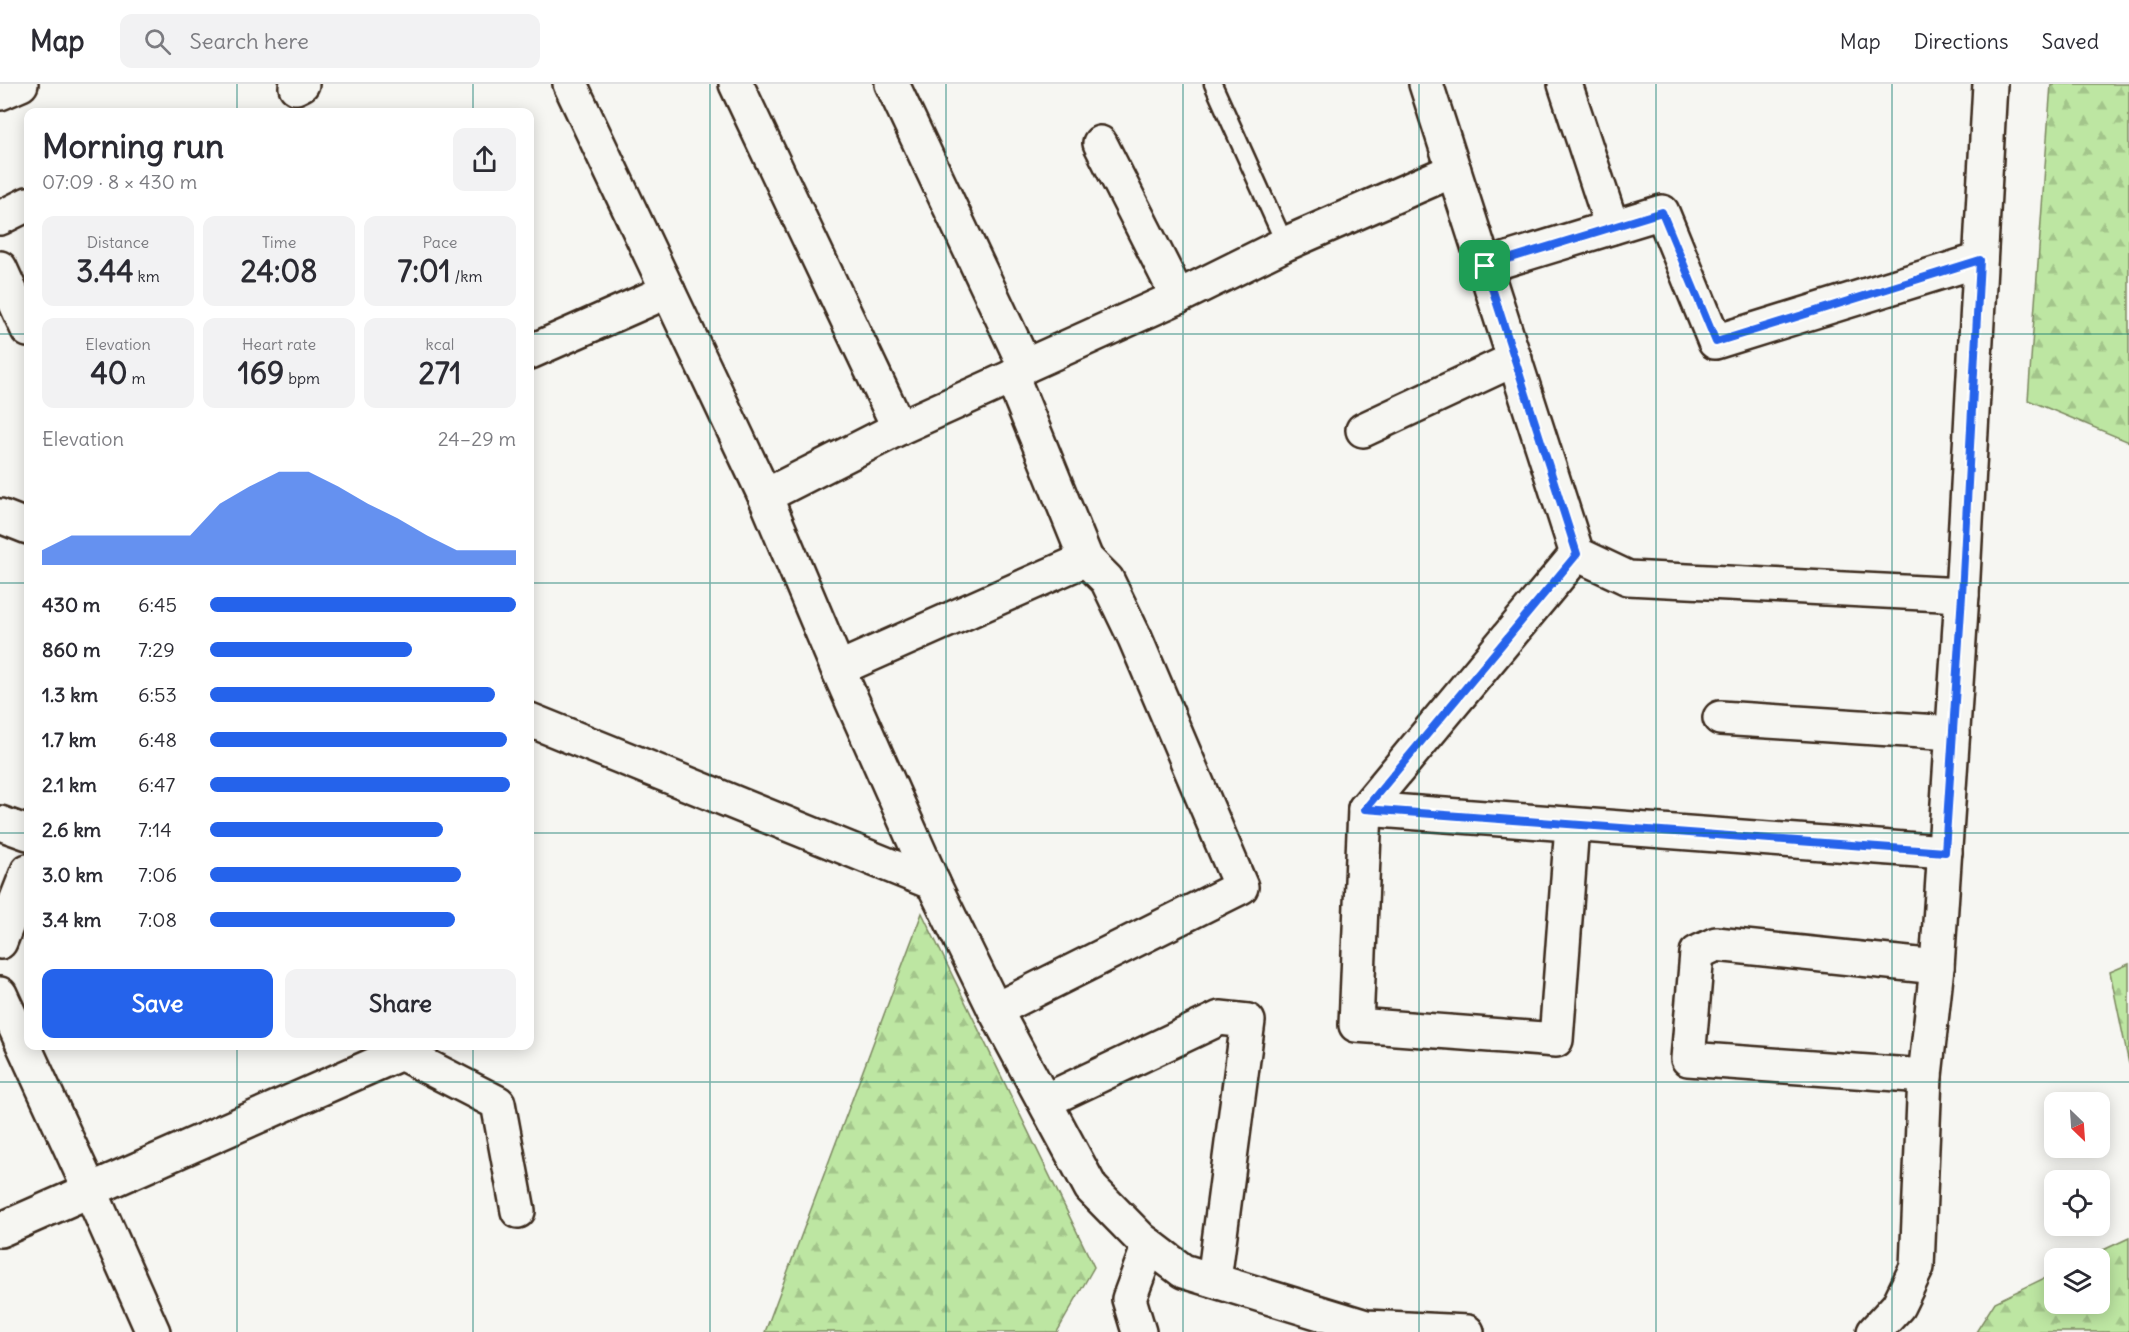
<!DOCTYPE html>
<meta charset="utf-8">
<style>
:root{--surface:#fff;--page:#f2f2f3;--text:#2b2b33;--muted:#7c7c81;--line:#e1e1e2;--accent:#2563eb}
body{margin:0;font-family:Delius,sans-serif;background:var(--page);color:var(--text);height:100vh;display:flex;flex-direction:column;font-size:22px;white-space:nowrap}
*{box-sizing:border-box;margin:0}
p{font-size:20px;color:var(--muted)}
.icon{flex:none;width:33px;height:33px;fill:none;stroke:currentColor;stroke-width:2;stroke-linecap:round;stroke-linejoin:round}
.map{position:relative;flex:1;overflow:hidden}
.side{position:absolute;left:24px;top:24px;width:510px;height:942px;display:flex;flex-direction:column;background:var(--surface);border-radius:12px;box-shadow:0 3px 15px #0003}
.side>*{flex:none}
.needle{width:39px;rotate:155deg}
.tools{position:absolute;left:2044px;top:1008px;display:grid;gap:12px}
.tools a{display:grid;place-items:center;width:66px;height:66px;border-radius:12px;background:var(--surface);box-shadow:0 3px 15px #0003;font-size:30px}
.pin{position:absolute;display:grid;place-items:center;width:51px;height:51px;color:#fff;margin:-26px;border-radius:12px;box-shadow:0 3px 9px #0006}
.round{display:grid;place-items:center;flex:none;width:63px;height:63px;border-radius:12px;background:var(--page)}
.head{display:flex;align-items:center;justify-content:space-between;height:102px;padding:0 18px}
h1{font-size:33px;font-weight:700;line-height:45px}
.metrics{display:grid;grid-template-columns:repeat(3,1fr);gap:9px;height:102px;padding:6px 18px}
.metrics div{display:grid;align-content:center;border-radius:12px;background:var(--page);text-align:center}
.metrics b{font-size:30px;font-weight:700}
.metrics small{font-size:16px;font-weight:400}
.metrics p{font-size:16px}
.chart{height:168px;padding:12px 18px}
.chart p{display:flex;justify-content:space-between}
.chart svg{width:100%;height:108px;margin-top:6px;fill:var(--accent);opacity:.7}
.primary-button{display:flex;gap:12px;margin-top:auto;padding:12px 18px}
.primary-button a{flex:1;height:69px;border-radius:12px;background:var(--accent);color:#fff;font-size:24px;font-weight:700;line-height:69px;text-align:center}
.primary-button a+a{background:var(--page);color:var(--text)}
ul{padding:0 18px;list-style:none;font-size:20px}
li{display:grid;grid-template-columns:96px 72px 1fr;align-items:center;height:45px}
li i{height:15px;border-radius:8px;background:var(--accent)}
header{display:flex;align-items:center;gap:36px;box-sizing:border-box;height:84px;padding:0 30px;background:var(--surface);border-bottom:2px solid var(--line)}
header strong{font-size:28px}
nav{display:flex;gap:33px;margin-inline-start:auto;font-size:21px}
.search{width:420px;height:54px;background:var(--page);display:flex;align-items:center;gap:15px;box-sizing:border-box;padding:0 21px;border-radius:12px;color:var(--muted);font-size:22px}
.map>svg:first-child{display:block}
.forest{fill:url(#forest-firs);stroke:#7c8860;stroke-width:1.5}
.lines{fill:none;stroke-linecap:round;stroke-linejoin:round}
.lane-casing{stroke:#3b2a1e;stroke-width:21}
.street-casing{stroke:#3b2a1e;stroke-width:38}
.lane{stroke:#f6f6f2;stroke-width:16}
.street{stroke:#f6f6f2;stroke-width:33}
.route-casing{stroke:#fff;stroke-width:12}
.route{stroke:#2563eb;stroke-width:8}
.grid{fill:none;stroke:#0f766e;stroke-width:1.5;stroke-opacity:0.55}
</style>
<header>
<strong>Map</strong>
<div class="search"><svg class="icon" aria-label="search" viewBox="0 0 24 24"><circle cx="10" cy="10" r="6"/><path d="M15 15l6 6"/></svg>Search here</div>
<nav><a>Map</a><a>Directions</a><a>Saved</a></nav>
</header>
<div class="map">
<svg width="2129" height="1248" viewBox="0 0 2129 1248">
<defs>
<pattern id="forest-firs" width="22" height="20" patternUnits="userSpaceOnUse" patternTransform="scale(1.5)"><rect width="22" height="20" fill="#bde6a2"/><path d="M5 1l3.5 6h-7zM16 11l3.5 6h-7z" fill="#a3c58b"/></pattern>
</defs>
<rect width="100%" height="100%" fill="#f6f6f2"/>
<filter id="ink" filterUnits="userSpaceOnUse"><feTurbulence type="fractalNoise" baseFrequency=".0167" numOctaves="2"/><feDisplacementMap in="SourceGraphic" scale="12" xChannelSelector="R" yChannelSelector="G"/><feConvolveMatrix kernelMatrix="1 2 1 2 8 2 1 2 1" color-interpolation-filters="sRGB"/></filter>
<g filter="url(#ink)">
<g class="forest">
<polygon points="2051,0 2129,0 2129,358 2028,316"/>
<polygon points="922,829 1094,1183 1057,1248 765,1248"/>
<polygon points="2129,880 2129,980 2110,888"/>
<polygon points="2129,1154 2129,1248 1976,1248 1995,1218 2055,1189 2055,1220 2100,1220 2100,1174 2086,1174"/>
</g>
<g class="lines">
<defs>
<polyline id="lane" points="1213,0 1285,160"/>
<g id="street">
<polyline points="570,0 765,412 838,585 933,799 995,926 1091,1104 1141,1155 1183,1187 1366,1243 1467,1248"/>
<polyline points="736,0 899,344"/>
<polyline points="892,0 1025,282"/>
<polyline points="1426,0 1577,470 1628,494 1962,511"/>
<polyline points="1565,0 1612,143"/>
<polyline points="296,3 302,0"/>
<polyline points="0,9 21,0"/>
<polyline points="1100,59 1178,213"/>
<polyline points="0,134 28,120"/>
<polyline points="1485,182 1662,128 1715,258 1980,176"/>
<polyline points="0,184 28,246"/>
<polyline points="530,268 668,207"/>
<polyline points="1363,346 1515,275"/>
<polyline points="765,412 899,344 1012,293 1025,282 1178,213 1285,160 1454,86"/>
<polyline points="0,432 28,443"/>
<polyline points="1577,470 1365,725 1945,768"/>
<polyline points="838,585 1086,475"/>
<polyline points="1720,634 1953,649"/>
<polyline points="530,636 933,799"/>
<polyline points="1365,725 1356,941 1556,956 1572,741"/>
<polyline points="0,739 28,749"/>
<polyline points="0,858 28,787"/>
<polyline points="0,910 90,1106 153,1248"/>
<polyline points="995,926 1241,803 1135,554 1107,496 1086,475 1012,293"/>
<polyline points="1925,992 1688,975 1697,869 1716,860 1937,883"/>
<polyline points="1045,1017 1220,934 1248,937 1214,1196"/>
<polyline points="0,1146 401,969 498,1019 518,1127"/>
<polyline points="1139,1248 1129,1215 1149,1161"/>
<polyline points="1874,1248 1898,1222 1917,1183 1925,992 1937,883 1962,511 1990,0"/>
</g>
</defs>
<use href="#lane" class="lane-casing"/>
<use href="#street" class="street-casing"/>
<use href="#lane" class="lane"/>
<use href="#street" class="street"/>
</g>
</g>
<g class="lines" filter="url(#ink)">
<defs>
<polygon id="route" points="1662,128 1716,258 1980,176 1962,511 1945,768 1365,725 1577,470 1485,182"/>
</defs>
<use href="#route" class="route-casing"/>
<use href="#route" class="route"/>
</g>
<path class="grid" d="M 237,0 L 237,28M 473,0 L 473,28M 710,0 L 710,1248M 946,0 L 946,1248M 1183,0 L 1183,1248M 1419,0 L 1419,1248M 1656,0 L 1656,1248M 1892,0 L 1892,1248M 0,250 L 28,250M 530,250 L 2129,250M 0,499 L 28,499M 530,499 L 2129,499M 0,749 L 28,749M 530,749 L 2129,749M 237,962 L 237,1248M 473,962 L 473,1248M 0,998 L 2129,998"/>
</svg>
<div class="tools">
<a><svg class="needle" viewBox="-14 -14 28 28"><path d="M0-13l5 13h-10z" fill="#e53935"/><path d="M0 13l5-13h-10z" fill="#7c7c81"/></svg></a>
<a><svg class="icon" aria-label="locate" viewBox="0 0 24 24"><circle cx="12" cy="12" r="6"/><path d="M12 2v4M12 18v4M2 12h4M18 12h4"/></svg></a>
<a><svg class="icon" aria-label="layers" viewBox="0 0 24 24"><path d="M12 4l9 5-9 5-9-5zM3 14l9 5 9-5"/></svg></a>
</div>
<div class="pin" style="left:1485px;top:182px;background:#1e9e55"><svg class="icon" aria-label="arrive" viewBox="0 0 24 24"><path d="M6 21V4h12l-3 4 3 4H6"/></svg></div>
<section class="side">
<div class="head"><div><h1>Morning run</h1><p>07:09 · 8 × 430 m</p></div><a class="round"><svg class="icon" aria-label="share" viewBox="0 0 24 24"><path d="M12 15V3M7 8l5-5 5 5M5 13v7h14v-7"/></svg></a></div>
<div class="metrics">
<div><p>Distance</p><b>3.44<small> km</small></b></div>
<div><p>Time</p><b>24:08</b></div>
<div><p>Pace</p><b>7:01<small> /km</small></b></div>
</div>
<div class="metrics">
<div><p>Elevation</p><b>40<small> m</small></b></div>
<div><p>Heart rate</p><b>169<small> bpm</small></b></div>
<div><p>kcal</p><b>271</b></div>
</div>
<div class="chart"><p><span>Elevation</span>24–29 m</p>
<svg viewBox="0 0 160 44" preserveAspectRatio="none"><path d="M0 44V38L10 32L20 32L30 32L40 32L50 32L60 19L70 12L80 6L90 6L100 12L110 19L120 25L130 32L140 38L150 38L160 38V44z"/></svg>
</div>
<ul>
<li><b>430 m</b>6:45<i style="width:100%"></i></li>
<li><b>860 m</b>7:29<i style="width:66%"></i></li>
<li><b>1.3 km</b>6:53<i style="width:93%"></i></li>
<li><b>1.7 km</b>6:48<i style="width:97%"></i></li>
<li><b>2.1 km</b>6:47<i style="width:98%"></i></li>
<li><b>2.6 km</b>7:14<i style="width:76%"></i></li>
<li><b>3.0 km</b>7:06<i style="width:82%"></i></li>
<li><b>3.4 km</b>7:08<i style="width:80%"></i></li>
</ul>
<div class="primary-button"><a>Save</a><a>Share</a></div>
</section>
</div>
